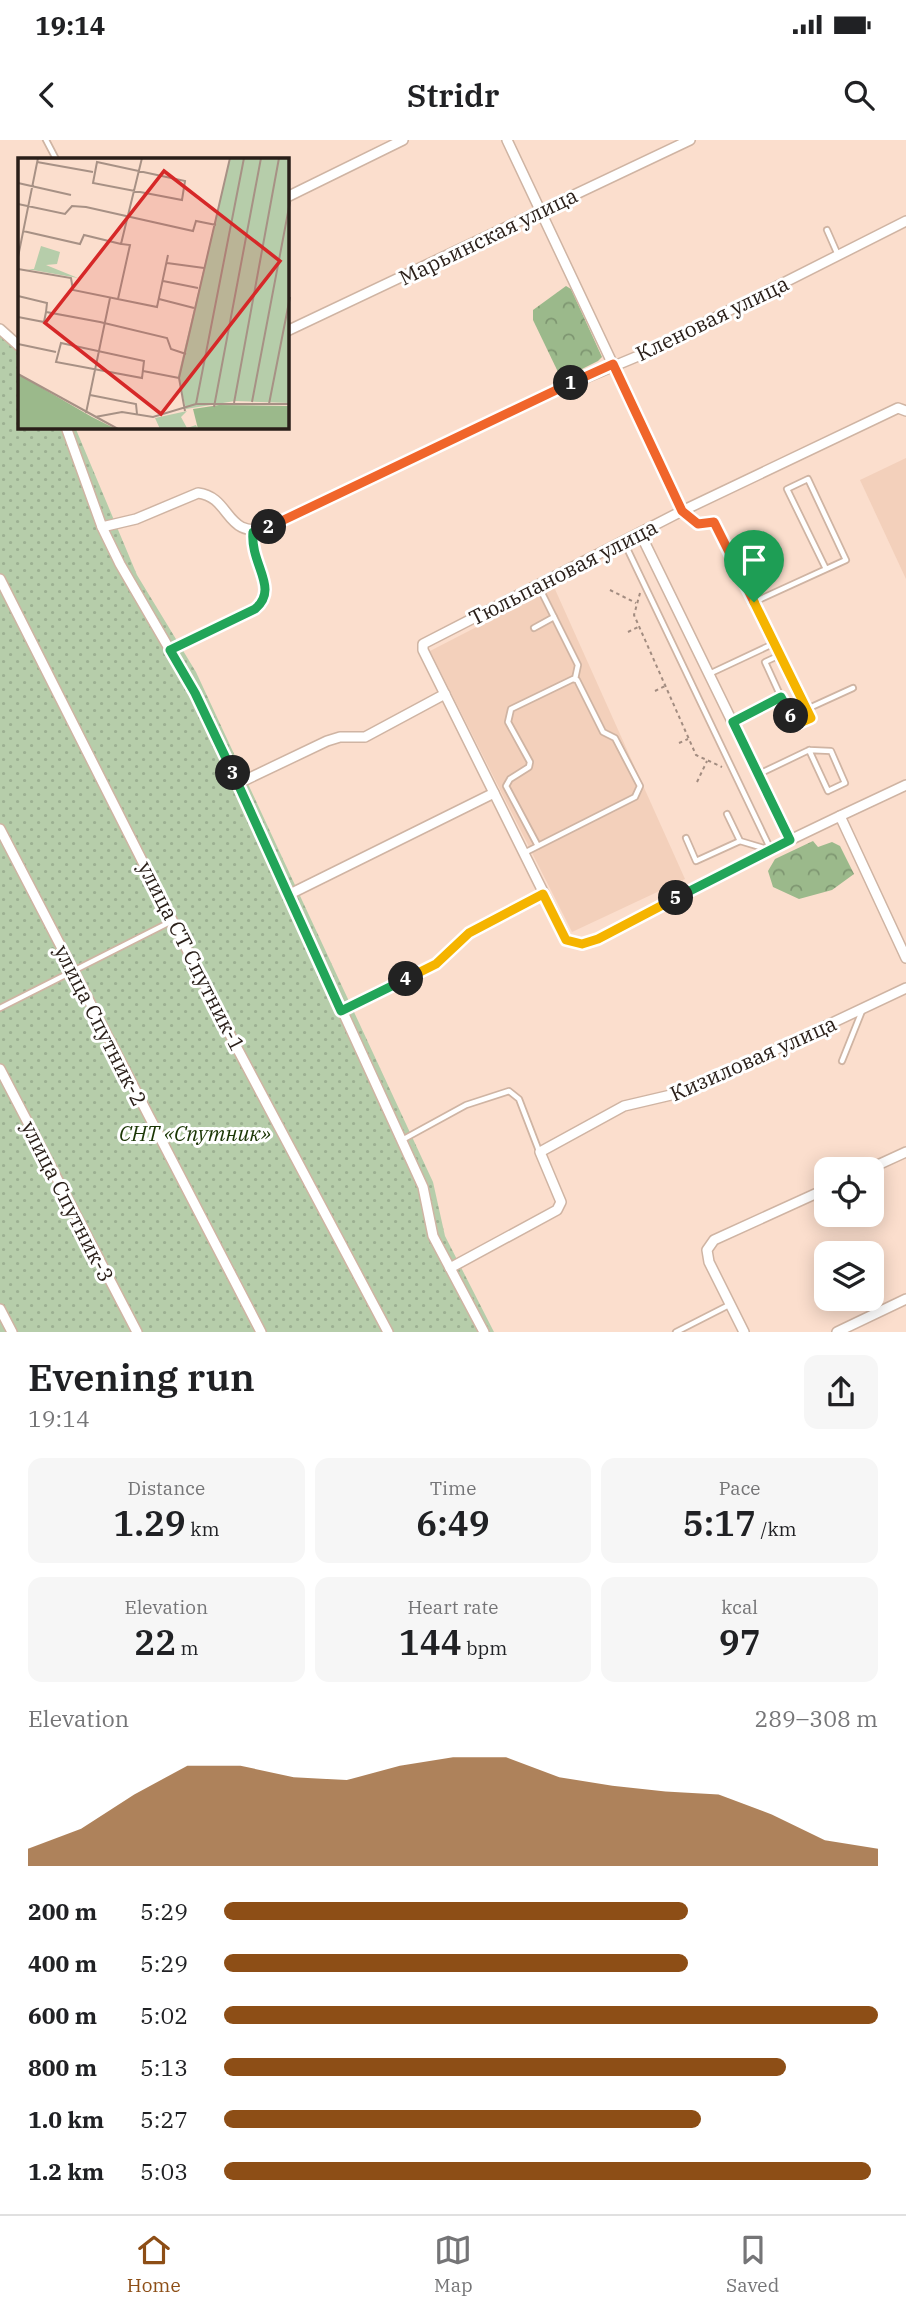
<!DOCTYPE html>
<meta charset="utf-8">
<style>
:root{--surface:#fff;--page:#f6f6f6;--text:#202124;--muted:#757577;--line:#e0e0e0;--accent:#8d4e16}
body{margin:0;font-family:"IBM Plex Serif",serif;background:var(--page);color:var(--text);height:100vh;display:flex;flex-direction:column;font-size:26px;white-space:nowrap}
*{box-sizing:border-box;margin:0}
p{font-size:23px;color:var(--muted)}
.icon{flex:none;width:38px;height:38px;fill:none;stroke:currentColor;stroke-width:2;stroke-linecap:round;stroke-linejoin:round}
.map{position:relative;height:1192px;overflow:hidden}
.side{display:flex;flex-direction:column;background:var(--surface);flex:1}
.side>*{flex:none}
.controls{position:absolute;left:814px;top:1017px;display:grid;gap:14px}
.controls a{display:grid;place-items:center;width:70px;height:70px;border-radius:14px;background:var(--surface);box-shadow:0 4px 18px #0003;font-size:35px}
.pin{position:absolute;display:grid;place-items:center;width:60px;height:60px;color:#fff;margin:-72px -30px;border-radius:50% 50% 50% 0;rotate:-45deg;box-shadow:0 0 7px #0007}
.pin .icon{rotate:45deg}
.km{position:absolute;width:35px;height:35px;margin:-18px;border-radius:50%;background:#222;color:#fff;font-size:19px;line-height:35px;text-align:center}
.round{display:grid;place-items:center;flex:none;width:74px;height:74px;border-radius:14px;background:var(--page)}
.head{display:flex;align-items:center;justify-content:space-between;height:119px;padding:0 28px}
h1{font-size:38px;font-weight:600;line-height:52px}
.figures{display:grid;grid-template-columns:repeat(3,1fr);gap:10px;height:119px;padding:7px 28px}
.figures div{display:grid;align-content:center;border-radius:14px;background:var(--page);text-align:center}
.figures b{font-size:35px;font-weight:600}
.figures small{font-size:19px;font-weight:400}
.figures p{font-size:19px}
.chart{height:196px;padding:14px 28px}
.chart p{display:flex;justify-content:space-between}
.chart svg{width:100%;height:126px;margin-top:7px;fill:var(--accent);opacity:.7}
ul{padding:0 28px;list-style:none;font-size:23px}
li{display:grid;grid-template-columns:112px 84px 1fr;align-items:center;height:52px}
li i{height:18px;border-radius:9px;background:var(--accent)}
.status{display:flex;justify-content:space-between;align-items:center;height:49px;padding:0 35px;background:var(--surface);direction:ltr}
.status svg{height:19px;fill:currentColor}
header{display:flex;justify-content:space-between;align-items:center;height:91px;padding:0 28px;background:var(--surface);font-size:32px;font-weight:600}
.menu{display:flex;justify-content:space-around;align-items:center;height:98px;border-top:2px solid var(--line);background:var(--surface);font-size:19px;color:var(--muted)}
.menu a{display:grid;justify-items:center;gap:4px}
.menu .current{color:var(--accent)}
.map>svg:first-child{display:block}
.built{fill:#f3d0bb}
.grass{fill:url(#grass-dots)}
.forest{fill:url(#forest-crowns)}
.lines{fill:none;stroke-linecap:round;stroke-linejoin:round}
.lane-casing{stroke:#cfb4a3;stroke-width:8}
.street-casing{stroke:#cfb4a3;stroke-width:12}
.path{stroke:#a28c80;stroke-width:2;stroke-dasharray:3.5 3.5;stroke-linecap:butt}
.lane{stroke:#fff;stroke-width:4.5}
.street{stroke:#fff;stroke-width:9}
.split-1-casing{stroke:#fff;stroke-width:14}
.split-2-casing{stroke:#fff;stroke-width:14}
.split-3-casing{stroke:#fff;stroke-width:14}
.split-4-casing{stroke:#fff;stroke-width:14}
.split-5-casing{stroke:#fff;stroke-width:14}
.split-6-casing{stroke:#fff;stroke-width:14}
.split-7-casing{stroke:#fff;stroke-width:14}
.split-1{stroke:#f0652b;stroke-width:9}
.split-2{stroke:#f0652b;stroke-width:9}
.split-3{stroke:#22a559;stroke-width:9}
.split-4{stroke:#22a559;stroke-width:9}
.split-5{stroke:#f5b400;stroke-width:9}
.split-6{stroke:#22a559;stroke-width:9}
.split-7{stroke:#f5b400;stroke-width:9}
.labels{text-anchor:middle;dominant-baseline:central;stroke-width:6;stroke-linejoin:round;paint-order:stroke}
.street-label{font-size:21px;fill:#291e18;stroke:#fff}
.park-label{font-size:21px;font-style:italic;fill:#1a3604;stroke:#fff}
.inset-road{fill:none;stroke:#a79185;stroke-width:2}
.view{fill:#d62828;fill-opacity:0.15;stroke:#d62828;stroke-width:3.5}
.inset-edge{fill:none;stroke:#291e18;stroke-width:3.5}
</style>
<div class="status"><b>19:14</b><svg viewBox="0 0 49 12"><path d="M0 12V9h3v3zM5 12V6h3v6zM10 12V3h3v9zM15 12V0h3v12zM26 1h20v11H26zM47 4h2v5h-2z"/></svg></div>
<header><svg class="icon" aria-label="back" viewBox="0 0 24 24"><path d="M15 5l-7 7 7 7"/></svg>Stridr<svg class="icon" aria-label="search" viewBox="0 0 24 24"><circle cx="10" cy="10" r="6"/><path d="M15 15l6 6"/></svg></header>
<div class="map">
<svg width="906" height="1192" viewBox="0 0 906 1192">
<defs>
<pattern id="grass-dots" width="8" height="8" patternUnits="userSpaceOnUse" patternTransform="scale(1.75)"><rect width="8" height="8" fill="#b6cdaa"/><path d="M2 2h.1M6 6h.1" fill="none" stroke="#9cb092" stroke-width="1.8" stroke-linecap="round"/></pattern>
<pattern id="forest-crowns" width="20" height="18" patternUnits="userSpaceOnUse" patternTransform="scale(1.75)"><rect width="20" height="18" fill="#9bb98b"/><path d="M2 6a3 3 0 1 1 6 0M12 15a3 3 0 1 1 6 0" fill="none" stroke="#7e9671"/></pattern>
</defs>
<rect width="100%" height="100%" fill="#fbdecd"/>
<g class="built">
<polygon points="906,318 906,439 860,340"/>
<polygon points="554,447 685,739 572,792 430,511"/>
</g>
<polygon class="grass" points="0,190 19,202 19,287 75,287 137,435 196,532 433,1042 445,1096 494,1192 0,1192"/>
<g class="forest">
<polygon points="566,146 571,149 602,217 598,221 566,237 558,232 533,180 533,170"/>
<polygon points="813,701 818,707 832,702 840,706 854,734 832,750 799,759 773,747 768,731 775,719"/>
</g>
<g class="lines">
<defs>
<g id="lane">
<polyline points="46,0 56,19"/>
<polyline points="827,90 838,115"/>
<polyline points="683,372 698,384 714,382 811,578 798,584 781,557 733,582"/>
<polyline points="624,402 771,710"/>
<polyline points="538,445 578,525 575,539"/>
<polyline points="754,462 846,420 808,339 787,349 826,429"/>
<polyline points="534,488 554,477"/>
<path d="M 171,509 L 255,469 L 264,462 C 272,444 251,418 253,392"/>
<polyline points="780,515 765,522 781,557"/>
<polyline points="709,534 775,503"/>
<polyline points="807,569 853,548"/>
<polyline points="759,634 809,610 828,651 845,643 831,611 809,610"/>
<polyline points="727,674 740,701 770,710"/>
<polyline points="686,698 696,721 740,701"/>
<polyline points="524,713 635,657 640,646 615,598 603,592 577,540 573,539 511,569 508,582 530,622 529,627 510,639 506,646 538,706"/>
<polyline points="568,800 582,804 599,799 789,701"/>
<polyline points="0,868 174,780"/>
<polyline points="842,921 862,871"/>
<polyline points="402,1000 466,965 509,951 519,959 539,1011"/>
<polyline points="676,1192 729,1165"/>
</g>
<g id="street">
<polyline points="507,0 682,371"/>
<polyline points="287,57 403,0"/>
<polyline points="0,189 19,206"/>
<polyline points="287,191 690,0"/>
<polyline points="66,287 102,387 120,424 195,553 223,610 423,1047 433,1096 484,1192"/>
<path d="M 102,387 L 136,379 L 198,353 C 232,357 225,401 269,387 L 559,249 L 643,214 L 906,81"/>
<polyline points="640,393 790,700 840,676 906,818"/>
<polyline points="0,439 227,889 388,1192"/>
<polyline points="237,644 327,601 340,597 365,597 445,554"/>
<polyline points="840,676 906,645"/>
<polyline points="0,689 261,1192"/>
<polyline points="290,754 494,653"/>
<polyline points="567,800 423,510 423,504 682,371 898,268 906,271"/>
<polyline points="341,871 436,824 469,793 543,754"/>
<polyline points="0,929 137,1192"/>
<polyline points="869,1029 906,1012"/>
<polyline points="450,1128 557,1070 561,1062 540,1012 624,966 688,951 906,848"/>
<polyline points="0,1169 12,1192"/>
<polyline points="744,1192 709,1122 707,1110 714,1100 826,1049"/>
<polyline points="837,1192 906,1159"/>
</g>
</defs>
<use href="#lane" class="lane-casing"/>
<use href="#street" class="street-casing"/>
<g class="path">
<polyline points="610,450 636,463"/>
<polyline points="640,453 634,475 696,615 722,627"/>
<polyline points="628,492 638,487"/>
<polyline points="655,551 665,546"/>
<polyline points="679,603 688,599"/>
<polyline points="697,642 707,621"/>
</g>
<use href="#lane" class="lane"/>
<use href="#street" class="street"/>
</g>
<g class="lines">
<defs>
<polyline id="split-1" points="571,243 613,224 682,371 698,384 714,382 754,462"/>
<polyline id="split-2" points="269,387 571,243"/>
<path id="split-3" d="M 233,633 L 195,553 L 170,510 L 255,469 C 280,448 250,425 253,392 L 269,387"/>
<polyline id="split-4" points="233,633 341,871 406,839"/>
<polyline id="split-5" points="406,839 436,824 469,793 543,754 566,800 582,804 598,799 676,758"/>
<polyline id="split-6" points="676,758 790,700 733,582 781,557 791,576"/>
<polyline id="split-7" points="754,462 811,578 797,584 791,576"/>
</defs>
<use href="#split-1" class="split-1-casing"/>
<use href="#split-2" class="split-2-casing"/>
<use href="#split-3" class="split-3-casing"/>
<use href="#split-4" class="split-4-casing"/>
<use href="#split-5" class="split-5-casing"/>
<use href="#split-6" class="split-6-casing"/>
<use href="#split-7" class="split-7-casing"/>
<use href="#split-1" class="split-1"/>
<use href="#split-2" class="split-2"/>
<use href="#split-3" class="split-3"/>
<use href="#split-4" class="split-4"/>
<use href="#split-5" class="split-5"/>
<use href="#split-6" class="split-6"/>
<use href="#split-7" class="split-7"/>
</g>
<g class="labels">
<g class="street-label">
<text transform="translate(488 96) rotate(-26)">Марьинская улица</text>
<text transform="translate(712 178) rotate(-26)">Кленовая улица</text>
<text transform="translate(563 432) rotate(-27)">Тюльпановая улица</text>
<text transform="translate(192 816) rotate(63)">улица СТ Спутник-1</text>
<text transform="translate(101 885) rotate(63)">улица Спутник-2</text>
<text transform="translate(753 918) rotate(-24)">Кизиловая улица</text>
<text transform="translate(68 1061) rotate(63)">улица Спутник-3</text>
</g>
<g class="park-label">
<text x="195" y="993">СНТ «Спутник»</text>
</g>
</g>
<g transform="translate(18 18)">
<rect width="271" height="271" fill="#fbdecd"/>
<path d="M 212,0 L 271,0 L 271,245 L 217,243 L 168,251 L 160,218 ZM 23,88 L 42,94 L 39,106 L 28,107 L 60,120 L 9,111 L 16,111 ZM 169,253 L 163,259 L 169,270 L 178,267 L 180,271 L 142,271 L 137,260 Z" fill="#b6cdaa"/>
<path d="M 0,216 L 74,259 L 98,271 L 0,271 ZM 201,247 L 271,248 L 271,271 L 180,271 L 175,251 Z" fill="#9bb98b"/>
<path class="inset-road" d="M 19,4 L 75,14M 79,4 L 167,23 L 164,42 L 75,25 ZM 0,25 L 53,37M 0,46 L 47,56 L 54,48 L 68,49 L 175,73 L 178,63 L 198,67M 5,73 L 62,86 L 66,77 L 103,86M 0,99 L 20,0M 149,105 L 186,110M 0,111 L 53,120 L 55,132 L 139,149 L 150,97M 145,123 L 180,130M 0,138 L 29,145 L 28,154M 100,141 L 112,87 L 103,86 L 124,0M 141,141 L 176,150M 0,159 L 26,164 L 28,154 L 82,164 L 149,180 L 153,191 L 168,196M 43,185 L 126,203 L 124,220 L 38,204 ZM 0,186 L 38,194M 125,213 L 161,220M 0,216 L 100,271M 72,237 L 118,246 L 119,256M 234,244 L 272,44M 216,245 L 261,0M 178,246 L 226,0M 251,246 L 272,139M 196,249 L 243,0M 167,253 L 161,220 L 212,0M 68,255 L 92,140M 77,259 L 104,254 L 135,259 L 178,246 L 272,246"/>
<path class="view" d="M 146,13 L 262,103 L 143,256 L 27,165 Z"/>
<rect width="271" height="271" class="inset-edge"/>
</g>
</svg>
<div class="controls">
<a><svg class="icon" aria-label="locate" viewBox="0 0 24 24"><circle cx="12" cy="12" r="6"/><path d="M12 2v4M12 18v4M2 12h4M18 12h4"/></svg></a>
<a><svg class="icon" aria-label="layers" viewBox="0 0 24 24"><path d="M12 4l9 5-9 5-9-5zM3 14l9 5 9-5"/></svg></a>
</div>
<div class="pin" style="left:754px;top:462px;background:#1e9e55"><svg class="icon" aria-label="arrive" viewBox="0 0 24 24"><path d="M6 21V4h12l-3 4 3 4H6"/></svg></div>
<b class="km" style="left:571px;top:243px">1</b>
<b class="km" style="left:269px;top:387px">2</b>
<b class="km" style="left:233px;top:633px">3</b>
<b class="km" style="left:406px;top:839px">4</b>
<b class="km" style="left:676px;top:758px">5</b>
<b class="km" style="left:791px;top:576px">6</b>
</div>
<section class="side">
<div class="head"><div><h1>Evening run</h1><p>19:14</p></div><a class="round"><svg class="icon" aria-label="share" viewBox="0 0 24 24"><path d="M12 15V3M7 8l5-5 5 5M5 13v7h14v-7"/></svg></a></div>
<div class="figures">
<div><p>Distance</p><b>1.29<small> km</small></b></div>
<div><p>Time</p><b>6:49</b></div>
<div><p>Pace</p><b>5:17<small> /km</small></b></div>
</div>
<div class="figures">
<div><p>Elevation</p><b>22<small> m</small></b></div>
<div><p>Heart rate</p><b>144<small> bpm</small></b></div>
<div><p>kcal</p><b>97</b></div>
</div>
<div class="chart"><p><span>Elevation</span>289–308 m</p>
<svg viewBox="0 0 160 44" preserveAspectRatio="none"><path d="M0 44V38L10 31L20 19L30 9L40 9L50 13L60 14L70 9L80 6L90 6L100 13L110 16L120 18L130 19L140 26L150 35L160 38V44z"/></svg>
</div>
<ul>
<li><b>200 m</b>5:29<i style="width:71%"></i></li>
<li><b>400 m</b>5:29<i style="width:71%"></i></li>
<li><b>600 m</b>5:02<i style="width:100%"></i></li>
<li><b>800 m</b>5:13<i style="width:86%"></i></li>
<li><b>1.0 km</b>5:27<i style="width:73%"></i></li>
<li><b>1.2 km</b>5:03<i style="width:99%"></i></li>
</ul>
</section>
<nav class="menu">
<a class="current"><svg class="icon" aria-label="home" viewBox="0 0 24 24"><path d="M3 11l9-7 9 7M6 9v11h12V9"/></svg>Home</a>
<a><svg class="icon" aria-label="map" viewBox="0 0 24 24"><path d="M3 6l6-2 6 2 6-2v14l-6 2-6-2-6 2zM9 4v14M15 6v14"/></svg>Map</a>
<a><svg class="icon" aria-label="saved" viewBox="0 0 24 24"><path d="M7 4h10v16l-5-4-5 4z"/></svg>Saved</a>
</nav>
